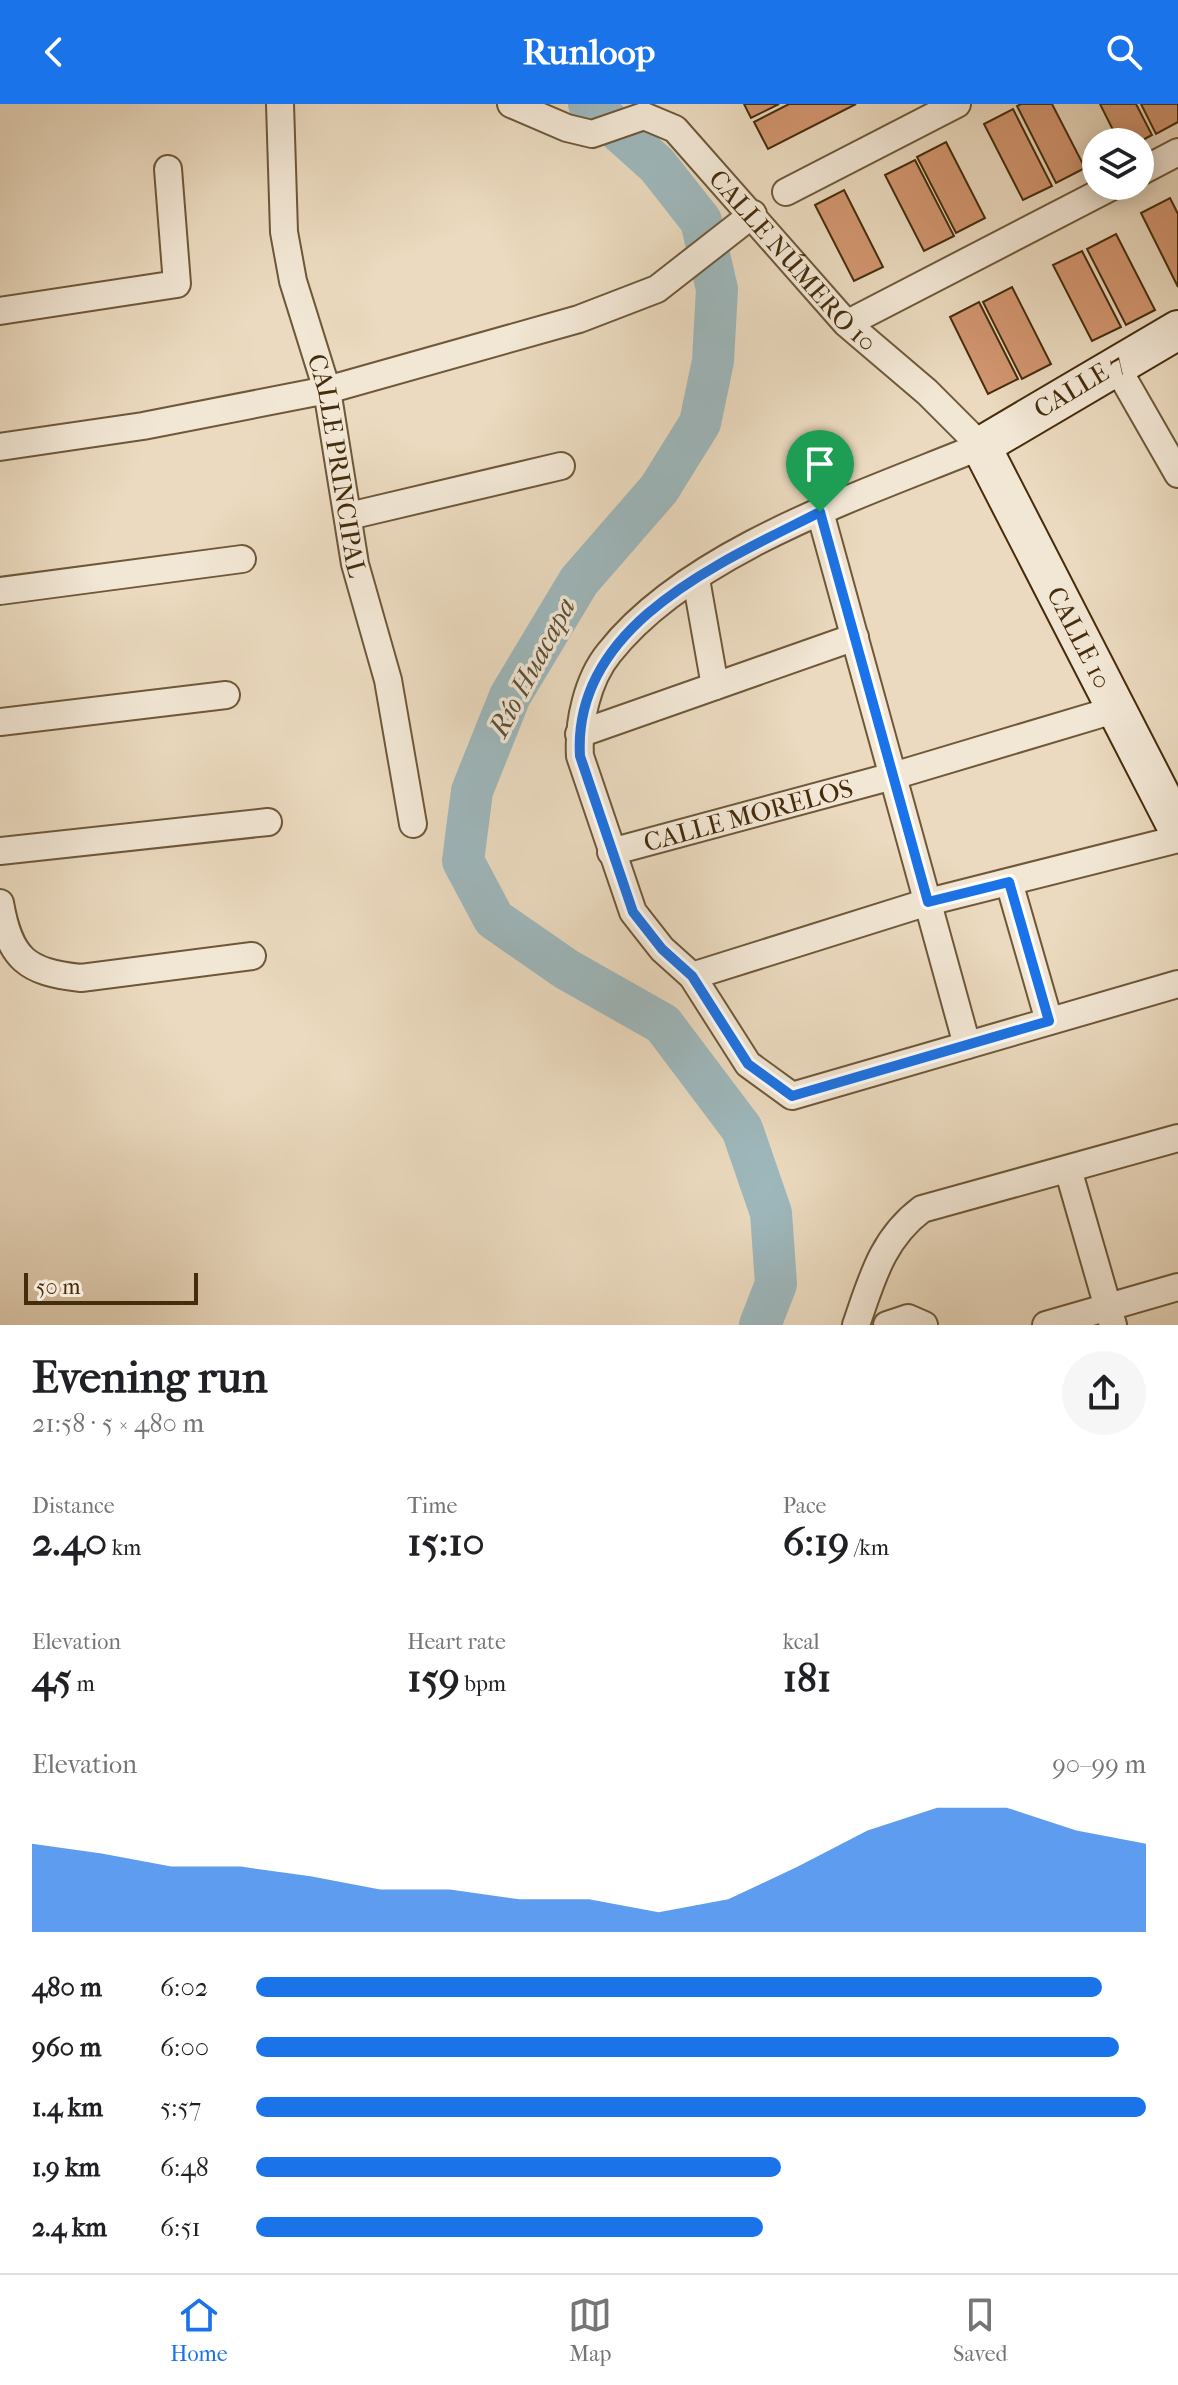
<!DOCTYPE html>
<meta charset="utf-8">
<style>
:root{--surface:#fff;--page:#f6f6f6;--text:#202124;--muted:#757577;--line:#e0e0e0;--accent:#1a73e8}
body{margin:0;font-family:"IM FELL French Canon",serif;background:var(--page);color:var(--text);height:100vh;display:flex;flex-direction:column;font-size:30px;white-space:nowrap}
*{box-sizing:border-box;margin:0}
p{font-size:26px;color:var(--muted)}
.icon{flex:none;width:44px;height:44px;fill:none;stroke:currentColor;stroke-width:2;stroke-linecap:round;stroke-linejoin:round}
.map{position:relative;height:1221px;overflow:hidden}
.details{display:flex;flex-direction:column;background:var(--surface);flex:1}
.details>*{flex:none}
.tools{position:absolute;left:1082px;top:24px;display:grid;gap:16px}
.tools a{display:grid;place-items:center;width:72px;height:72px;border-radius:50%;background:var(--surface);box-shadow:0 4px 20px #0003;font-size:40px}
.scale{position:absolute;left:24px;bottom:20px;width:174px;box-sizing:border-box;padding-left:8px;border:4px solid #452c0b;border-top:0;font-size:22px;line-height:28px;white-space:nowrap;color:#452c0b;-webkit-text-stroke:6px #f2e7d5;paint-order:stroke}
.pin{position:absolute;display:grid;place-items:center;width:68px;height:68px;color:#fff;margin:-82px -34px;border-radius:50% 50% 50% 0;rotate:-45deg;box-shadow:0 0 8px #0007}
.pin .icon{rotate:45deg}
.round{display:grid;place-items:center;flex:none;width:84px;height:84px;border-radius:42px;background:var(--page)}
.overview{display:flex;align-items:center;justify-content:space-between;height:136px;padding:0 32px}
h1{font-size:44px;font-weight:700;line-height:60px}
.stats{display:grid;grid-template-columns:repeat(3,1fr);gap:12px;height:136px;padding:8px 32px}
.stats div{display:grid;align-content:center}
.stats b{font-size:40px;font-weight:700}
.stats small{font-size:22px;font-weight:400}
.stats p{font-size:22px}
.chart{height:224px;padding:16px 32px}
.chart p{display:flex;justify-content:space-between}
.chart svg{width:100%;height:144px;margin-top:8px;fill:var(--accent);opacity:.7}
ul{padding:0 32px;list-style:none;font-size:26px}
li{display:grid;grid-template-columns:128px 96px 1fr;align-items:center;height:60px}
li i{height:20px;border-radius:10px;background:var(--accent)}
header{display:flex;justify-content:space-between;align-items:center;height:104px;padding:0 32px;background:var(--accent);color:#fff;font-size:36px;font-weight:700}
.tab-bar{display:flex;justify-content:space-around;align-items:center;height:112px;border-top:2px solid var(--line);background:var(--surface);font-size:22px;color:var(--muted)}
.tab-bar a{display:grid;justify-items:center;gap:4px}
.tab-bar .active{color:var(--accent)}
.map>svg:first-child{display:block}
.lines{fill:none;stroke-linecap:round;stroke-linejoin:round}
.river{stroke:#9eb8bd;stroke-width:42}
.building{fill:#d2956f;stroke:#452c0b;stroke-width:2}
.street-casing{stroke:#6e5838;stroke-width:30}
.secondary-casing{stroke:#452c0b;stroke-width:42}
.street{stroke:#f2e7d5;stroke-width:26}
.secondary{stroke:#f2e7d5;stroke-width:38}
.route-casing{stroke:#fff;stroke-width:16}
.route{stroke:#1a73e8;stroke-width:10}
.labels{text-anchor:middle;dominant-baseline:central;stroke-width:7;stroke-linejoin:round;paint-order:stroke}
.street-label{font-size:26px;fill:#452c0b;stroke:#f2e7d5}
.water-label{font-size:28px;font-style:italic;fill:#5b4f38;stroke:#f2e7d5}
</style>
<header><svg class="icon" aria-label="back" viewBox="0 0 24 24"><path d="M15 5l-7 7 7 7"/></svg>Runloop<svg class="icon" aria-label="search" viewBox="0 0 24 24"><circle cx="10" cy="10" r="6"/><path d="M15 15l6 6"/></svg></header>
<div class="map">
<svg width="1178" height="1221" viewBox="0 0 1178 1221">
<rect width="100%" height="100%" fill="#ebdabf"/>
<filter id="stains"><feTurbulence type="fractalNoise" baseFrequency=".0025" numOctaves="4"/><feColorMatrix values="0 0 0 0 .2 0 0 0 0 .09 0 0 0 0 .02 0 0 0 .5 -.17"/></filter>
<radialGradient id="worn" r=".72"><stop offset=".6" stop-color="#630" stop-opacity="0"/><stop offset="1" stop-color="#630" stop-opacity=".3"/></radialGradient>
<g class="lines">
<polyline class="river" points="589,0 657,61 701,117 717,185 713,257 700,319 659,385 579,477 510,592 472,687 463,757 494,815 566,865 663,920 742,1025 771,1109 776,1180 760,1221"/>
</g>
<g class="building">
<polygon points="744,0 779,0 751,14"/>
<polygon points="789,0 856,0 768,45 754,18"/>
<polygon points="1021,0 1052,0 1085,64 1056,79 1017,2"/>
<polygon points="1100,0 1136,0 1152,31 1139,38 1119,38"/>
<polygon points="1141,0 1178,0 1178,18 1156,30"/>
<polygon points="1013,5 1052,82 1023,96 984,20"/>
<polygon points="946,38 985,114 956,129 917,53"/>
<polygon points="915,56 954,132 924,147 885,71"/>
<polygon points="844,86 883,163 854,177 815,101"/>
<polygon points="1170,94 1178,110 1178,183 1141,109"/>
<polygon points="1116,130 1155,206 1126,221 1087,145"/>
<polygon points="1082,147 1121,223 1092,237 1053,161"/>
<polygon points="1012,183 1051,260 1022,275 983,198"/>
<polygon points="979,198 1018,275 988,290 950,213"/>
</g>
<g class="lines">
<defs>
<g id="street">
<path id="s1" d="M 280,0 L 284,128 L 293,177 L 327,286 L 355,460 L 388,576 L 413,720"/>
<path id="s2" d="M 511,0 L 567,24 L 592,30 L 644,12 L 675,25 L 846,219 L 927,288 L 981,342 C 864,390 689,447 609,549 C 587,576 578,619 580,652 L 633,808 L 662,845 L 692,872 L 748,960 L 792,992 L 1178,880"/>
<polyline points="1140,68 1178,48"/>
<polyline points="786,88 957,0"/>
<polyline points="0,207 177,180 168,65"/>
<polyline points="854,216 1113,82"/>
<polyline points="1115,260 1178,370"/>
<polyline points="0,343 143,322 327,286 579,215 657,185 753,110"/>
<polyline points="820,408 967,941"/>
<polyline points="349,412 561,362"/>
<polyline points="696,475 715,582"/>
<polyline points="0,487 242,455"/>
<polyline points="0,618 226,591"/>
<polyline points="579,630 855,533"/>
<polyline points="0,747 268,718"/>
<path id="s3" d="M 611,748 L 893,672 L 1114,606"/>
<polyline points="1009,778 1049,917"/>
<path d="M 0,799 C 10,855 26,868 81,874 L 252,852"/>
<polyline points="692,872 928,798 1178,735"/>
<polyline points="1068,1065 1113,1221"/>
<path d="M 856,1221 C 872,1175 882,1135 922,1105 L 1178,1034"/>
<polyline points="887,1221 908,1214 924,1221"/>
<polyline points="1046,1221 1178,1183"/>
</g>
<g id="secondary">
<path id="s4" d="M 1178,226 L 981,342 L 1178,725"/>
</g>
</defs>
<use href="#street" class="street-casing"/>
<use href="#secondary" class="secondary-casing"/>
<use href="#street" class="street"/>
<use href="#secondary" class="secondary"/>
</g>
<g class="lines">
<defs>
<path id="route" d="M 820,408 L 928,798 L 1009,778 L 1049,917 L 792,992 L 748,960 L 692,872 L 662,845 L 633,808 L 580,652 C 572,520 722,458 820,408 Z"/>
</defs>
<use href="#route" class="route-casing"/>
<use href="#route" class="route"/>
</g>
<g class="labels">
<g class="street-label">
<text stroke="none"><textPath href="#s2" startOffset="352">CALLE NÚMERO 10</textPath></text>
<text transform="translate(1079 282) rotate(-31)">CALLE 7</text>
<text stroke="none"><textPath href="#s1" startOffset="368">CALLE PRINCIPAL</textPath></text>
<text stroke="none"><textPath href="#s4" startOffset="444">CALLE 10</textPath></text>
<text stroke="none"><textPath href="#s3" startOffset="142">CALLE MORELOS</textPath></text>
</g>
<g class="water-label">
<text transform="translate(532 563) rotate(-62)">Río Huacapa</text>
</g>
</g>
<rect width="100%" height="100%" filter="url(#stains)"/>
<rect width="100%" height="100%" fill="url(#worn)"/>
</svg>
<div class="tools">
<a><svg class="icon" aria-label="layers" viewBox="0 0 24 24"><path d="M12 4l9 5-9 5-9-5zM3 14l9 5 9-5"/></svg></a>
</div>
<div class="scale">50 m</div>
<div class="pin" style="left:820px;top:408px;background:#1e9e55"><svg class="icon" aria-label="arrive" viewBox="0 0 24 24"><path d="M6 21V4h12l-3 4 3 4H6"/></svg></div>
</div>
<section class="details">
<div class="overview"><div><h1>Evening run</h1><p>21:58 · 5 × 480 m</p></div><a class="round"><svg class="icon" aria-label="share" viewBox="0 0 24 24"><path d="M12 15V3M7 8l5-5 5 5M5 13v7h14v-7"/></svg></a></div>
<div class="stats">
<div><p>Distance</p><b>2.40<small> km</small></b></div>
<div><p>Time</p><b>15:10</b></div>
<div><p>Pace</p><b>6:19<small> /km</small></b></div>
</div>
<div class="stats">
<div><p>Elevation</p><b>45<small> m</small></b></div>
<div><p>Heart rate</p><b>159<small> bpm</small></b></div>
<div><p>kcal</p><b>181</b></div>
</div>
<div class="chart"><p><span>Elevation</span>90–99 m</p>
<svg viewBox="0 0 160 44" preserveAspectRatio="none"><path d="M0 44V17L10 20L20 24L30 24L40 27L50 31L60 31L70 34L80 34L90 38L100 34L110 24L120 13L130 6L140 6L150 13L160 17V44z"/></svg>
</div>
<ul>
<li><b>480 m</b>6:02<i style="width:95%"></i></li>
<li><b>960 m</b>6:00<i style="width:97%"></i></li>
<li><b>1.4 km</b>5:57<i style="width:100%"></i></li>
<li><b>1.9 km</b>6:48<i style="width:59%"></i></li>
<li><b>2.4 km</b>6:51<i style="width:57%"></i></li>
</ul>
</section>
<nav class="tab-bar">
<a class="active"><svg class="icon" aria-label="home" viewBox="0 0 24 24"><path d="M3 11l9-7 9 7M6 9v11h12V9"/></svg>Home</a>
<a><svg class="icon" aria-label="map" viewBox="0 0 24 24"><path d="M3 6l6-2 6 2 6-2v14l-6 2-6-2-6 2zM9 4v14M15 6v14"/></svg>Map</a>
<a><svg class="icon" aria-label="saved" viewBox="0 0 24 24"><path d="M7 4h10v16l-5-4-5 4z"/></svg>Saved</a>
</nav>
